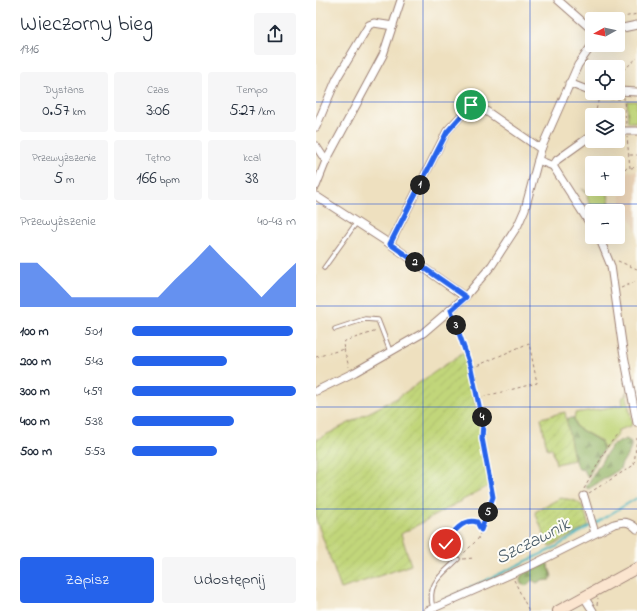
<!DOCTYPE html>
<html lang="pl">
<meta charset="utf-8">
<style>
:root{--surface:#fff;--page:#f6f6f7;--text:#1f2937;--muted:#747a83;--accent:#2563eb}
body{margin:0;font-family:"Indie Flower",sans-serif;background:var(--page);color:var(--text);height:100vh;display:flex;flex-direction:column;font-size:15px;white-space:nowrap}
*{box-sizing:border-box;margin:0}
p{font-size:13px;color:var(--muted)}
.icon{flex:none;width:22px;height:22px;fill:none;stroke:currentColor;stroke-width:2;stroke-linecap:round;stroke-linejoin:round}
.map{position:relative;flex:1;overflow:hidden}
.side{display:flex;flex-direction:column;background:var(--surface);width:316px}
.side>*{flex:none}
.needle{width:26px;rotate:262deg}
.fabs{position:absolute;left:269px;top:12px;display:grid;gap:8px}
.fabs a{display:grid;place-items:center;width:40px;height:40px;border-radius:4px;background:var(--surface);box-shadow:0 4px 16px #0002;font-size:20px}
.pin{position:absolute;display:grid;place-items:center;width:34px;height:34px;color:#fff;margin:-17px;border:2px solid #fff;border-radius:50%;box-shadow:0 1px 4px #0007}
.km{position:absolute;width:20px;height:20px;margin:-10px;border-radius:50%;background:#222;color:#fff;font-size:11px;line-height:20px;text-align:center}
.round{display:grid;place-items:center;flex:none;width:42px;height:42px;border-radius:4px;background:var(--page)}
.summary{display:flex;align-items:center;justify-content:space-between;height:68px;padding:0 20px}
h1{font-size:22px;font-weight:600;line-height:30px}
.metrics{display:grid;grid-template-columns:repeat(3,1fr);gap:6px;height:68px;padding:4px 20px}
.metrics div{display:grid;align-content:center;border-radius:4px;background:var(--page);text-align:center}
.metrics b{font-size:17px;font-weight:600}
.metrics small{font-size:11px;font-weight:400}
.metrics p{font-size:11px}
.chart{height:112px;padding:8px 20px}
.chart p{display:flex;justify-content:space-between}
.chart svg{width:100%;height:72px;margin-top:4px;fill:var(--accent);opacity:.7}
.cta{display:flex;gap:8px;margin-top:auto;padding:8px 20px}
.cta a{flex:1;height:46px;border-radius:4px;background:var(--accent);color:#fff;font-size:16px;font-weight:600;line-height:46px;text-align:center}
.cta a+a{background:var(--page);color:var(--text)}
ul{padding:0 20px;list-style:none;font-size:13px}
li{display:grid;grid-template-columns:64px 48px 1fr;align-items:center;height:30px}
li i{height:10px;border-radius:5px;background:var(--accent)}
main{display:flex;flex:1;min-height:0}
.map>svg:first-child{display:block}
.built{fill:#ead3b7}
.green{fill:#c1d67a;stroke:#867a52}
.forest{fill:url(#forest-firs);stroke:#716b4a}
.garden{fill:url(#garden-furrows);stroke:#867a52}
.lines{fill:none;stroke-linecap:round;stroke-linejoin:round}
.stream{stroke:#47b5c1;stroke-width:2}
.lane-casing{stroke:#9c8075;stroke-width:5.5}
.street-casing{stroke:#9c8075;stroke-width:9}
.secondary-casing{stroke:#9c8075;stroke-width:12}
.path{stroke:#9c8075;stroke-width:1;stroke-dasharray:3 3;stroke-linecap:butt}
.lane{stroke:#fff;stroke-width:3.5}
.street{stroke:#fff;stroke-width:7}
.secondary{stroke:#fbe5cf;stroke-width:10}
.route-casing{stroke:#fff;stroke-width:8}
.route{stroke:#2563eb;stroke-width:5}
.grid{fill:none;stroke:#1d4ed8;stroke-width:1;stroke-opacity:0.55}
.labels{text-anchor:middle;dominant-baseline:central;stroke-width:4;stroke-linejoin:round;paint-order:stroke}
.water-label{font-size:19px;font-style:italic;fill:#495b67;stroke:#fdfcf7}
</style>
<main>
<section class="side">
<div class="summary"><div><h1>Wieczorny bieg</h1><p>19:16</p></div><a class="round"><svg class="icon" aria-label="share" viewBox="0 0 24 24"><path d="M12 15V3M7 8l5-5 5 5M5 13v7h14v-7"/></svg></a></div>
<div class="metrics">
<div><p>Dystans</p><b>0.57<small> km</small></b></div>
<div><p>Czas</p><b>3:06</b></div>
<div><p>Tempo</p><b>5:27<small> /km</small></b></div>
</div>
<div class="metrics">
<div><p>Przewyższenie</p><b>5<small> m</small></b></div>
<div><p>Tętno</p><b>166<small> bpm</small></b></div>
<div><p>kcal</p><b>38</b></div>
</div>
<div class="chart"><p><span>Przewyższenie</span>40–43 m</p>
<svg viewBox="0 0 160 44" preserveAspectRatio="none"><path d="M0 44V17L10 17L20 27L30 38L40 38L50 38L60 38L70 38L80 38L90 27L100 17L110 6L120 17L130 27L140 38L150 27L160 17V44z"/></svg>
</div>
<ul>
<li><b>100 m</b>5:01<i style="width:98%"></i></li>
<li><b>200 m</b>5:43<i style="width:58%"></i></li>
<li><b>300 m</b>4:59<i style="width:100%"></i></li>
<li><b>400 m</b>5:38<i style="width:62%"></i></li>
<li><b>500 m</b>5:53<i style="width:52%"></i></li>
</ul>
<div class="cta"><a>Zapisz</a><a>Udostępnij</a></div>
</section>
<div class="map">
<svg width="321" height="611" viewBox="0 0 321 611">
<defs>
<pattern id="forest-firs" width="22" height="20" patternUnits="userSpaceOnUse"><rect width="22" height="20" fill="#98b76a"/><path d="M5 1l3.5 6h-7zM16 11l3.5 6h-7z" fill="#7e9457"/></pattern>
<pattern id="garden-furrows" width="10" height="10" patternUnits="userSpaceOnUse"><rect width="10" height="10" fill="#c1d67a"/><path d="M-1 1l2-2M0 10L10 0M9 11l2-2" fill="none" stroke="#a7b76a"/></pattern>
</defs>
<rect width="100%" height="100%" fill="#fdfcf7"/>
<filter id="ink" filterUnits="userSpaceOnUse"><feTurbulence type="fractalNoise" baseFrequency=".025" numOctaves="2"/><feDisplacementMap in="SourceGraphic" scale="8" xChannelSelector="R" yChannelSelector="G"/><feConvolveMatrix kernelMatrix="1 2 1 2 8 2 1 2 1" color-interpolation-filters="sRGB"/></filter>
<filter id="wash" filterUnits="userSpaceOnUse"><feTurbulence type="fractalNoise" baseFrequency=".012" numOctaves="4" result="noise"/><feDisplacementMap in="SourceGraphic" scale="16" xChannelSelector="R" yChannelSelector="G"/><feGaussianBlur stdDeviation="0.9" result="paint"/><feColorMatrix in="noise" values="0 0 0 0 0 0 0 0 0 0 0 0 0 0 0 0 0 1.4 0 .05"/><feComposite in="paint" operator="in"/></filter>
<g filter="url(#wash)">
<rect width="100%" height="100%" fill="#eee0bf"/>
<polygon class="built" points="321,171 321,231 305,202 302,172"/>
<g class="green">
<polygon points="311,101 321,101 321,122 312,122"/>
<polygon points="276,188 276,189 291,189 295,211 279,211 272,200 271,194 265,189 271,191"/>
<polygon points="310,392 316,423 315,426 302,430 302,434 287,450 285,441 260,427 258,418 259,413 307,405 306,398 310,395"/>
</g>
<g class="forest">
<polygon points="252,418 258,418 260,427 285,442 287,450 272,477 268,470 263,469 260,464 249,424"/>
<path d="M 310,439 L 315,442 C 316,454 306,459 304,469 L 272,489 L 270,487 L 295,446 Z"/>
<polygon points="231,562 236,576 234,580 224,581 221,583 216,580 210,586 205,584 204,580 206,575"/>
</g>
<g class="garden">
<polygon points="148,352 166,433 174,485 85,534 95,565 25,589 0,519 0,440 81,398"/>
<polygon points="249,412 258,460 240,464 236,448 231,449 225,418"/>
<path d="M 244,498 C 269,501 266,504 273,526 L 233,547 L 219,512 Z"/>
</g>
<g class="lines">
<polyline class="stream" points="124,602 238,548 321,498"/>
</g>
</g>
<g filter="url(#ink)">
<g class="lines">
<defs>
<g id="lane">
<polyline points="8,268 41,222"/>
<polyline points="19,329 49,319 62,320 74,351"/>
<path d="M 117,608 C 110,583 126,575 142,559"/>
</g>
<g id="street">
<polyline points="242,0 276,30"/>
<polyline points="302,29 321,25"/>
<polyline points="253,83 276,92"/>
<polyline points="302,91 321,92"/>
<polyline points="0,127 21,78 53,25 58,23 77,26"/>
<polyline points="302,131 321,131"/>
<polyline points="0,146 10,161"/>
<polyline points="222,160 237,166 276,227"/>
<polyline points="237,166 241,160 276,135"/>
<polyline points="0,186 10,161 67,55 85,0"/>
<polyline points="0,196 74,244 149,297"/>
<polyline points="283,237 295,266 307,350 321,423"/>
<polyline points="74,244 131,131 155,105 160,104 225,149"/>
<polyline points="0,391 39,372 107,333 149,297 176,265 202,225 209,209 225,149 262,65 276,45"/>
<polyline points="268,496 279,533"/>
<polyline points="268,597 277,611"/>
<path d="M 111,611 L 216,565 L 298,524 C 308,521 313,521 321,529"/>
</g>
<polyline id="secondary" points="242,611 321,568"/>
</defs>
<use href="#lane" class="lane-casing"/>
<use href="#street" class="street-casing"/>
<use href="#secondary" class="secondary-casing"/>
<g class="path">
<polyline points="299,19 321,14"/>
<polyline points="302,73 311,67 321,58"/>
<polyline points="295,93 295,99 307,99"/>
<polyline points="308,97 310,124"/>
<polyline points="279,115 284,93"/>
<polyline points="272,129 276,123"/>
<polyline points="314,155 321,155"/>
<polyline points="315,168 321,167"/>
<polyline points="302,169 314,168 311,137"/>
<polyline points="302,261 321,269"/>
<polyline points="305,288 321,281"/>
<polyline points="138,317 155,368 167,424 166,438 177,497 162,539 146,555"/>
<polyline points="28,349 33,367"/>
<polyline points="0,357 28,349 27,344 29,341 61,331"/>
<polyline points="156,368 213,343 221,383 162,398"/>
<polyline points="268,489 293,444 304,434"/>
<polyline points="273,493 318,465 321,438"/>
<polyline points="135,558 129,543 145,525 157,521 164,524 165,530"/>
<polyline points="147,559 158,558"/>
<polyline points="198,580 213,611"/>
<polyline points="281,605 282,598"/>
</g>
<use href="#lane" class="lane"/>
<use href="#street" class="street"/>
<use href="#secondary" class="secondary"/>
</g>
</g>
<g class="lines" filter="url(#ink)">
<defs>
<path id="route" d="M 130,544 C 135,533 148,518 161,522 L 165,530 L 177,497 L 166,438 L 167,424 L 155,368 L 135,310 L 150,297 L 74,244 L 131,132 L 155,105"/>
</defs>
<use href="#route" class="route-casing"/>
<use href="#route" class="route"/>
</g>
<path class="grid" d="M 107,0 L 107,611M 214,0 L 214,611M 0,102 L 321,102M 0,204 L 321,204M 0,306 L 321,306M 0,407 L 321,407M 0,509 L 321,509"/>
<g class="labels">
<g class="water-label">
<text transform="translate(217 542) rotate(-27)">Szczawnik</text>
</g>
</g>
</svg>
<div class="fabs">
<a><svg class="needle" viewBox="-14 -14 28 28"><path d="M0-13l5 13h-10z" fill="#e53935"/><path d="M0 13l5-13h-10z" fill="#747a83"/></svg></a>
<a><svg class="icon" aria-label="locate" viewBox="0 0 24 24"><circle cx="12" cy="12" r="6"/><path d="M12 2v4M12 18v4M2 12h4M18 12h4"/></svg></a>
<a><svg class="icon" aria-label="layers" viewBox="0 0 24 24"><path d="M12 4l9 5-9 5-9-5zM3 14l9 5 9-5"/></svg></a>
<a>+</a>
<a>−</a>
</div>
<div class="pin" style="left:155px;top:105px;background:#1e9e55"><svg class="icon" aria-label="arrive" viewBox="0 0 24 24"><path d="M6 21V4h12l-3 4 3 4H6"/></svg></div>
<div class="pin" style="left:130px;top:544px;background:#d93025"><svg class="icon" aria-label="check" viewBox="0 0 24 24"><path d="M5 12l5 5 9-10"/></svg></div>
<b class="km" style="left:104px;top:185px">1</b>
<b class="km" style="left:99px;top:262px">2</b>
<b class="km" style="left:140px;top:325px">3</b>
<b class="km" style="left:166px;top:417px">4</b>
<b class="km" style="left:172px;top:512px">5</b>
</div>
</main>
